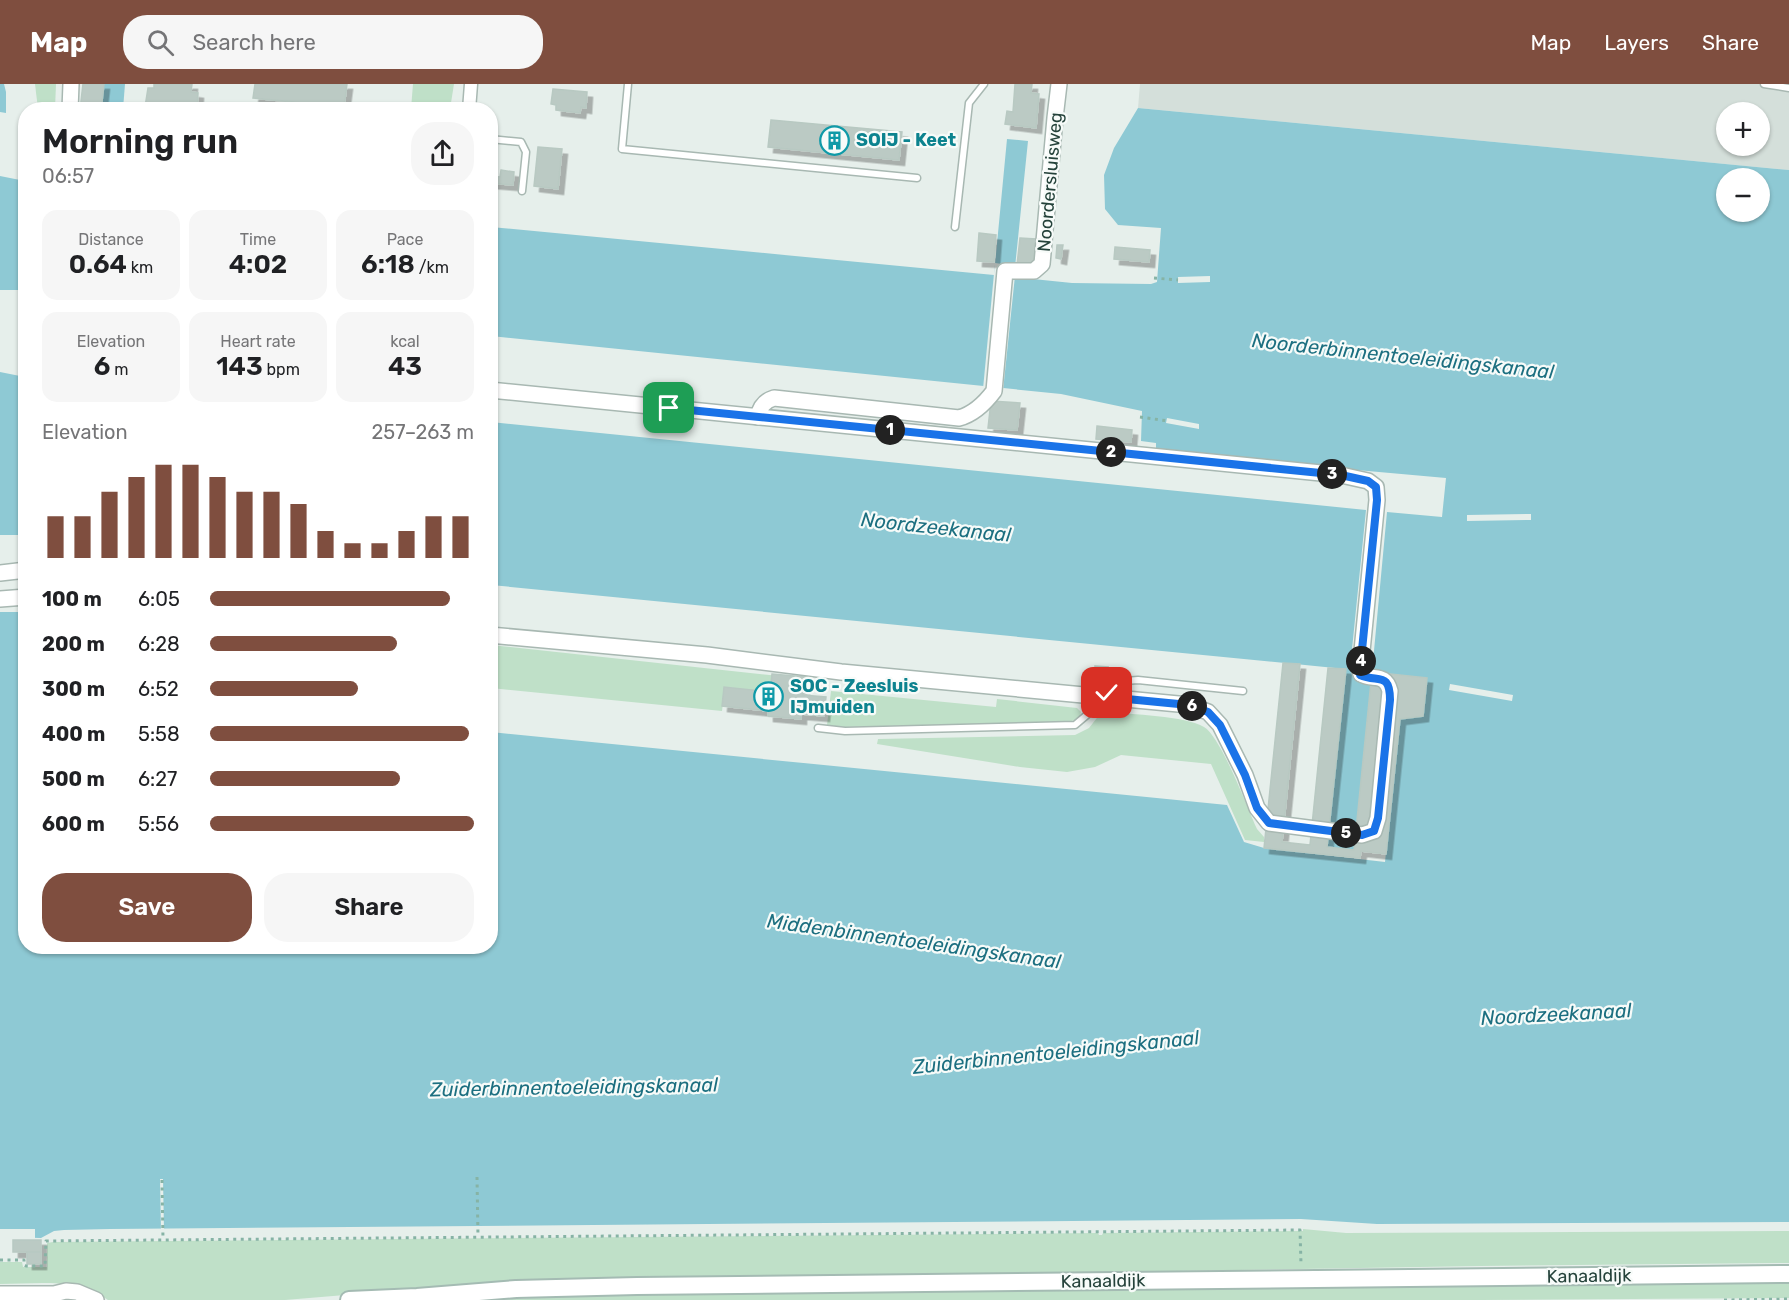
<!DOCTYPE html>
<meta charset="utf-8">
<style>
:root{--surface:#fff;--page:#f6f6f6;--text:#202124;--muted:#757577;--accent:#7f4e3f}
body{margin:0;font-family:Rubik,sans-serif;background:var(--page);color:var(--text);height:100vh;display:flex;flex-direction:column;font-size:22px;white-space:nowrap}
*{box-sizing:border-box;margin:0}
p{font-size:20px;color:var(--muted)}
.icon{flex:none;width:33px;height:33px;fill:none;stroke:currentColor;stroke-width:2;stroke-linecap:round;stroke-linejoin:round}
.map{position:relative;flex:1;overflow:hidden}
.details{position:absolute;left:18px;top:18px;width:480px;height:852px;display:flex;flex-direction:column;background:var(--surface);border-radius:24px;box-shadow:0 2px 4px #0004}
.details>*{flex:none}
.fabs{position:absolute;left:1716px;top:18px;display:grid;gap:12px}
.fabs a{display:grid;place-items:center;width:54px;height:54px;border-radius:50%;background:var(--surface);box-shadow:0 2px 4px #0004;font-size:30px}
.pin{position:absolute;display:grid;place-items:center;width:51px;height:51px;color:#fff;margin:-26px;border-radius:12px;box-shadow:0 3px 9px #0006}
.km{position:absolute;width:30px;height:30px;margin:-15px;border-radius:50%;background:#222;color:#fff;font-size:16px;line-height:30px;text-align:center}
.round{display:grid;place-items:center;flex:none;width:63px;height:63px;border-radius:24px;background:var(--page)}
.headline{display:flex;align-items:center;justify-content:space-between;height:102px;padding:0 24px}
h1{font-size:33px;font-weight:600;line-height:45px}
.metrics{display:grid;grid-template-columns:repeat(3,1fr);gap:9px;height:102px;padding:6px 24px}
.metrics div{display:grid;align-content:center;border-radius:15px;background:var(--page);text-align:center}
.metrics b{font-size:26px;font-weight:600}
.metrics small{font-size:16px;font-weight:400}
.metrics p{font-size:16px}
.chart{height:168px;padding:12px 24px}
.chart p{display:flex;justify-content:space-between}
.chart svg{width:100%;height:108px;margin-top:6px;stroke:var(--accent);stroke-width:6}
.primary-button{display:flex;gap:12px;margin-top:auto;padding:12px 24px}
.primary-button a{flex:1;height:69px;border-radius:24px;background:var(--accent);color:#fff;font-size:24px;font-weight:600;line-height:69px;text-align:center}
.primary-button a+a{background:var(--page);color:var(--text)}
ul{padding:0 24px;list-style:none;font-size:20px}
li{display:grid;grid-template-columns:96px 72px 1fr;align-items:center;height:45px}
li i{height:15px;border-radius:8px;background:var(--accent)}
header{display:flex;align-items:center;gap:36px;box-sizing:border-box;height:84px;padding:0 30px;background:var(--accent);color:#fff}
header strong{font-size:28px}
nav{display:flex;gap:33px;margin-inline-start:auto;font-size:21px}
.search{width:420px;height:54px;background:var(--page);display:flex;align-items:center;gap:15px;box-sizing:border-box;padding:0 21px;border-radius:24px;color:var(--muted);font-size:22px}
.map>svg:first-child{display:block}
.built{fill:#d4dfda;fill-rule:evenodd}
.green{fill:#bfe0c8}
.water{fill:#8ec9d4;fill-rule:evenodd}
.pier{fill:#e6efeb}
.building{fill:#bbcac4;stroke:#b8c9c2;stroke-width:1.5;filter:url(#shadow)}
.lines{fill:none;stroke-linecap:round;stroke-linejoin:round}
.service-casing{stroke:#a8b8b2;stroke-width:9}
.minor-casing{stroke:#a8b8b2;stroke-width:15}
.tertiary-casing{stroke:#a8b8b2;stroke-width:18}
.secondary-casing{stroke:#a4bbb3;stroke-width:20}
.path{stroke:#86b3a5;stroke-width:3;stroke-dasharray:3 4.5;stroke-linecap:butt}
.service{stroke:#fff;stroke-width:6}
.minor{stroke:#fff;stroke-width:12}
.tertiary{stroke:#fff;stroke-width:15}
.secondary{stroke:#fff;stroke-width:16}
.route-casing{stroke:#fff;stroke-width:12}
.route{stroke:#1a73e8;stroke-width:8}
.labels{text-anchor:middle;dominant-baseline:central;stroke-width:4.5;stroke-linejoin:round;paint-order:stroke}
.culture-label{font-size:18px;font-weight:bold;fill:#0d838f;stroke:#f7fbf9;text-anchor:start}
.street-label{font-size:18px;fill:#24423a;stroke:#f7fbf9}
.water-label{font-size:20px;font-style:italic;fill:#1c6f80;stroke:#f7fbf9}
</style>
<header>
<strong>Map</strong>
<div class="search"><svg class="icon" aria-label="search" viewBox="0 0 24 24"><circle cx="10" cy="10" r="6"/><path d="M15 15l6 6"/></svg>Search here</div>
<nav><a>Map</a><a>Layers</a><a>Share</a></nav>
</header>
<div class="map">
<svg width="1789" height="1216" viewBox="0 0 1789 1216">
<defs>
<filter id="shadow"><feDropShadow dx="5.5" dy="5.5" stdDeviation="0" flood-color="#0004"/></filter>
</defs>
<rect width="100%" height="100%" fill="#e6efeb"/>
<path class="built" d="M 1140,0 L 1789,0 L 1789,86 L 1138,24 ZM 1726,28 L 1760,28 L 1760,62 L 1726,62 Z"/>
<g class="green">
<polygon points="35,0 56,0 55,25 38,25"/>
<polygon points="413,0 454,0 450,25 411,25"/>
<polygon points="491,561 779,592 778,598 770,598 769,608 725,603 722,627 491,604"/>
<polygon points="831,607 996,623 997,615 1077,624 1081,628 1079,635 1068,638 844,643 827,641"/>
<path d="M 1107,628 C 1130,630 1186,632 1204,643 C 1221,653 1247,723 1257,745 L 1264,753 L 1264,758 L 1245,756 L 1211,680 L 1121,671 L 1095,683 L 1067,688 L 1020,683 L 877,660 L 878,655 L 1075,651 L 1089,644 L 1100,630 Z"/>
<path d="M 1303,1145 L 1346,1149 L 1789,1147 L 1789,1179 L 1480,1182 L 501,1198 L 285,1216 L 108,1216 C 77,1193 36,1200 0,1200 L 0,1178 L 22,1178 L 23,1183 L 47,1183 L 47,1159 L 53,1158 L 1098,1149 L 1099,1151 L 1102,1151 L 1103,1149 L 1303,1147 Z"/>
<polygon points="1789,1197 1789,1214 1480,1216 493,1216 587,1211"/>
</g>
<g class="water">
<polygon points="0,0 4,0 6,8 6,29 0,28"/>
<polygon points="104,0 125,0 123,25 102,25"/>
<path d="M 1138,24 L 1789,86 L 1789,1138 L 1377,1140 L 1301,1135 L 110,1145 L 64,1146 L 54,1147 L 41,1154 L 0,1153 L 0,528 L 25,528 L 26,862 L 490,862 L 491,648 L 1227,721 L 1244,758 L 1264,764 L 1385,778 L 1400,635 L 1423,632 L 1427,594 L 1372,588 L 1354,766 L 1327,763 L 1345,585 L 491,501 L 491,338 L 1366,426 L 1350,585 L 1372,588 L 1387,428 L 1442,433 L 1446,394 L 1156,368 L 1156,359 L 1141,357 L 1142,327 L 1061,310 L 491,252 L 491,143 L 994,191 L 1007,55 L 1028,57 L 1014,193 L 1072,199 L 1151,200 L 1157,198 L 1161,144 L 1118,141 L 1105,125 L 1104,91 L 1114,64 ZM 1726,94 L 1760,94 L 1760,128 L 1726,128 ZM 1210,192 L 1210,198 L 1178,199 L 1178,193 ZM 1167,334 L 1199,340 L 1199,345 L 1166,339 ZM 1531,430 L 1531,436 L 1467,437 L 1467,431 ZM 1450,600 L 1513,611 L 1512,617 L 1449,606 Z"/>
<polygon points="0,92 25,97 25,206 0,206"/>
<polygon points="0,288 25,293 25,451 0,451"/>
</g>
<g class="pier">
<polygon points="995,179 1016,182 1003,307 983,305"/>
<polygon points="160,1095 163,1095 164,1147 161,1147"/>
<polygon points="0,1145 35,1145 35,1155 0,1156"/>
</g>
<g class="building">
<polygon points="83,0 104,0 101,26 80,26"/>
<polygon points="154,0 192,0 191,8 198,9 197,26 152,26 152,23 145,23 148,4 154,4"/>
<polygon points="255,0 347,0 344,23 253,14"/>
<polygon points="1015,0 1032,0 1031,9 1039,10 1036,44 1005,40 1007,27 1013,28"/>
<polygon points="553,5 587,8 586,24 581,23 580,29 556,26 556,21 551,20"/>
<polygon points="771,36 902,48 899,76 768,63"/>
<polygon points="538,63 562,65 558,105 534,102"/>
<polygon points="501,86 514,88 513,101 490,99 490,92 500,93"/>
<polygon points="979,149 996,151 994,178 977,177"/>
<polygon points="1020,154 1036,155 1034,182 1017,181"/>
<polygon points="1057,161 1063,161 1061,175 1056,174"/>
<polygon points="1115,163 1150,166 1149,178 1114,175"/>
<polygon points="991,317 1020,319 1017,346 988,344"/>
<polygon points="1097,342 1132,346 1131,358 1096,355"/>
<polygon points="1283,579 1300,580 1282,758 1310,761 1328,584 1346,585 1327,763 1354,766 1372,588 1427,594 1423,632 1400,635 1386,770 1361,767 1360,774 1264,764"/>
<polygon points="1095,582 1108,583 1107,585 1107,597 1093,596 1094,586 1095,586"/>
<polygon points="772,590 805,593 803,611 826,613 824,632 801,630 801,635 768,632 768,627 722,622 724,603 770,608"/>
<rect x="13" y="1156" width="28" height="12"/>
<rect x="27" y="1168" width="14" height="12"/>
</g>
<g class="lines">
<defs>
<g id="service">
<polyline points="628,0 622,65 917,94"/>
<polyline points="1764,0 1789,4"/>
<polyline points="490,55 521,58 526,68 522,107"/>
<polyline points="955,143 969,19 984,0"/>
<polyline points="1106,613 1111,603 1125,597 1138,596 1243,607"/>
<polyline points="818,644 845,647 1075,641 1088,630 1091,612"/>
</g>
<polyline id="minor" points="469,26 471,0"/>
<g id="tertiary">
<polyline points="70,26 71,0"/>
<path d="M 490,306 L 1341,391 L 1368,397 L 1376,403 L 1377,416 L 1360,587 L 1361,590 C 1373,597 1385,588 1390,607 L 1378,734 L 1374,747 L 1362,751 L 1269,739 L 1257,724 L 1245,691 L 1220,641 L 1208,628 L 1189,621 L 841,588 L 707,571 L 490,551"/>
<path d="M 758,333 C 760,323 764,317 774,314 L 959,334 C 974,330 985,319 994,307 L 1005,187 L 1034,187 L 1042,180 L 1055,34 L 1059,0"/>
<polyline points="0,489 26,486"/>
<polyline points="0,515 26,513"/>
<polyline points="0,1210 54,1210 66,1207 77,1208 96,1216"/>
</g>
<polyline id="secondary" points="349,1216 417,1213 516,1205 637,1202 1789,1190"/>
</defs>
<use href="#service" class="service-casing"/>
<use href="#minor" class="minor-casing"/>
<use href="#tertiary" class="tertiary-casing"/>
<use href="#secondary" class="secondary-casing"/>
<g class="path">
<polyline points="1154,194 1178,196"/>
<polyline points="1140,333 1168,337"/>
<polyline points="477,1093 478,1153"/>
<polyline points="162,1096 163,1156"/>
<polyline points="0,1176 24,1176 24,1181 26,1182 45,1182 46,1157 1300,1146 1301,1180"/>
<polyline points="1724,1216 1789,1215"/>
</g>
<use href="#service" class="service"/>
<use href="#minor" class="minor"/>
<use href="#tertiary" class="tertiary"/>
<use href="#secondary" class="secondary"/>
</g>
<g class="lines">
<defs>
<path id="route" d="M 669,324 L 1341,391 L 1368,397 L 1376,403 L 1377,416 L 1360,586 L 1360,591 C 1378,599 1390,587 1390,616 L 1378,734 L 1374,747 L 1362,751 L 1269,739 L 1257,724 L 1245,691 L 1220,641 L 1208,628 L 1189,621 L 1106,613 L 1107,609"/>
</defs>
<use href="#route" class="route-casing"/>
<use href="#route" class="route"/>
</g>
<defs>
<symbol id="building-ring" viewBox="-11 -11 22 22"><circle r="9.5" fill="#f7fbf9" stroke="#0f9aa8" stroke-width="1.5"/><path d="M-4-6H4V6H1V3H-1V6H-4ZM-2.5-4.3h1.7v1.8h-1.7ZM.8-4.3h1.7v1.8H.8ZM-2.5-1h1.7V.8h-1.7ZM.8-1h1.7V.8H.8Z" fill="#0f9aa8"/></symbol>
</defs>
<g fill-rule="evenodd">
<use href="#building-ring" x="818" y="40" width="33" height="33"/>
<use href="#building-ring" x="752" y="596" width="33" height="33"/>
</g>
<g class="labels">
<g class="culture-label">
<text x="856" y="56">SOIJ - Keet</text>
<text x="790" y="602">SOC - Zeesluis<tspan x="790" dy="21">IJmuiden</tspan></text>
</g>
<g class="street-label">
<text transform="translate(1050 98) rotate(-85)">Noordersluisweg</text>
<text transform="translate(1589 1192) rotate(-1)">Kanaaldijk</text>
<text transform="translate(1103 1197) rotate(-1)">Kanaaldijk</text>
</g>
<g class="water-label">
<text transform="translate(1403 272) rotate(6)">Noorderbinnentoeleidingskanaal</text>
<text transform="translate(936 443) rotate(6)">Noordzeekanaal</text>
<text transform="translate(914 857) rotate(8)">Middenbinnentoeleidingskanaal</text>
<text transform="translate(1556 930) rotate(-3)">Noordzeekanaal</text>
<text transform="translate(1056 968) rotate(-6)">Zuiderbinnentoeleidingskanaal</text>
<text transform="translate(574 1003) rotate(-1)">Zuiderbinnentoeleidingskanaal</text>
</g>
</g>
</svg>
<div class="fabs">
<a>+</a>
<a>−</a>
</div>
<div class="pin" style="left:669px;top:324px;background:#1e9e55"><svg class="icon" aria-label="arrive" viewBox="0 0 24 24"><path d="M6 21V4h12l-3 4 3 4H6"/></svg></div>
<div class="pin" style="left:1107px;top:609px;background:#d93025"><svg class="icon" aria-label="check" viewBox="0 0 24 24"><path d="M5 12l5 5 9-10"/></svg></div>
<b class="km" style="left:890px;top:346px">1</b>
<b class="km" style="left:1111px;top:368px">2</b>
<b class="km" style="left:1332px;top:390px">3</b>
<b class="km" style="left:1361px;top:577px">4</b>
<b class="km" style="left:1346px;top:749px">5</b>
<b class="km" style="left:1192px;top:622px">6</b>
<section class="details">
<div class="headline"><div><h1>Morning run</h1><p>06:57</p></div><a class="round"><svg class="icon" aria-label="share" viewBox="0 0 24 24"><path d="M12 15V3M7 8l5-5 5 5M5 13v7h14v-7"/></svg></a></div>
<div class="metrics">
<div><p>Distance</p><b>0.64<small> km</small></b></div>
<div><p>Time</p><b>4:02</b></div>
<div><p>Pace</p><b>6:18<small> /km</small></b></div>
</div>
<div class="metrics">
<div><p>Elevation</p><b>6<small> m</small></b></div>
<div><p>Heart rate</p><b>143<small> bpm</small></b></div>
<div><p>kcal</p><b>43</b></div>
</div>
<div class="chart"><p><span>Elevation</span>257–263 m</p>
<svg viewBox="0 0 160 44" preserveAspectRatio="none"><path d="M5 44V27M15 44V27M25 44V17M35 44V11M45 44V6M55 44V6M65 44V11M75 44V17M85 44V17M95 44V22M105 44V33M115 44V38M125 44V38M135 44V33M145 44V27M155 44V27"/></svg>
</div>
<ul>
<li><b>100 m</b>6:05<i style="width:91%"></i></li>
<li><b>200 m</b>6:28<i style="width:71%"></i></li>
<li><b>300 m</b>6:52<i style="width:56%"></i></li>
<li><b>400 m</b>5:58<i style="width:98%"></i></li>
<li><b>500 m</b>6:27<i style="width:72%"></i></li>
<li><b>600 m</b>5:56<i style="width:100%"></i></li>
</ul>
<div class="primary-button"><a>Save</a><a>Share</a></div>
</section>
</div>
